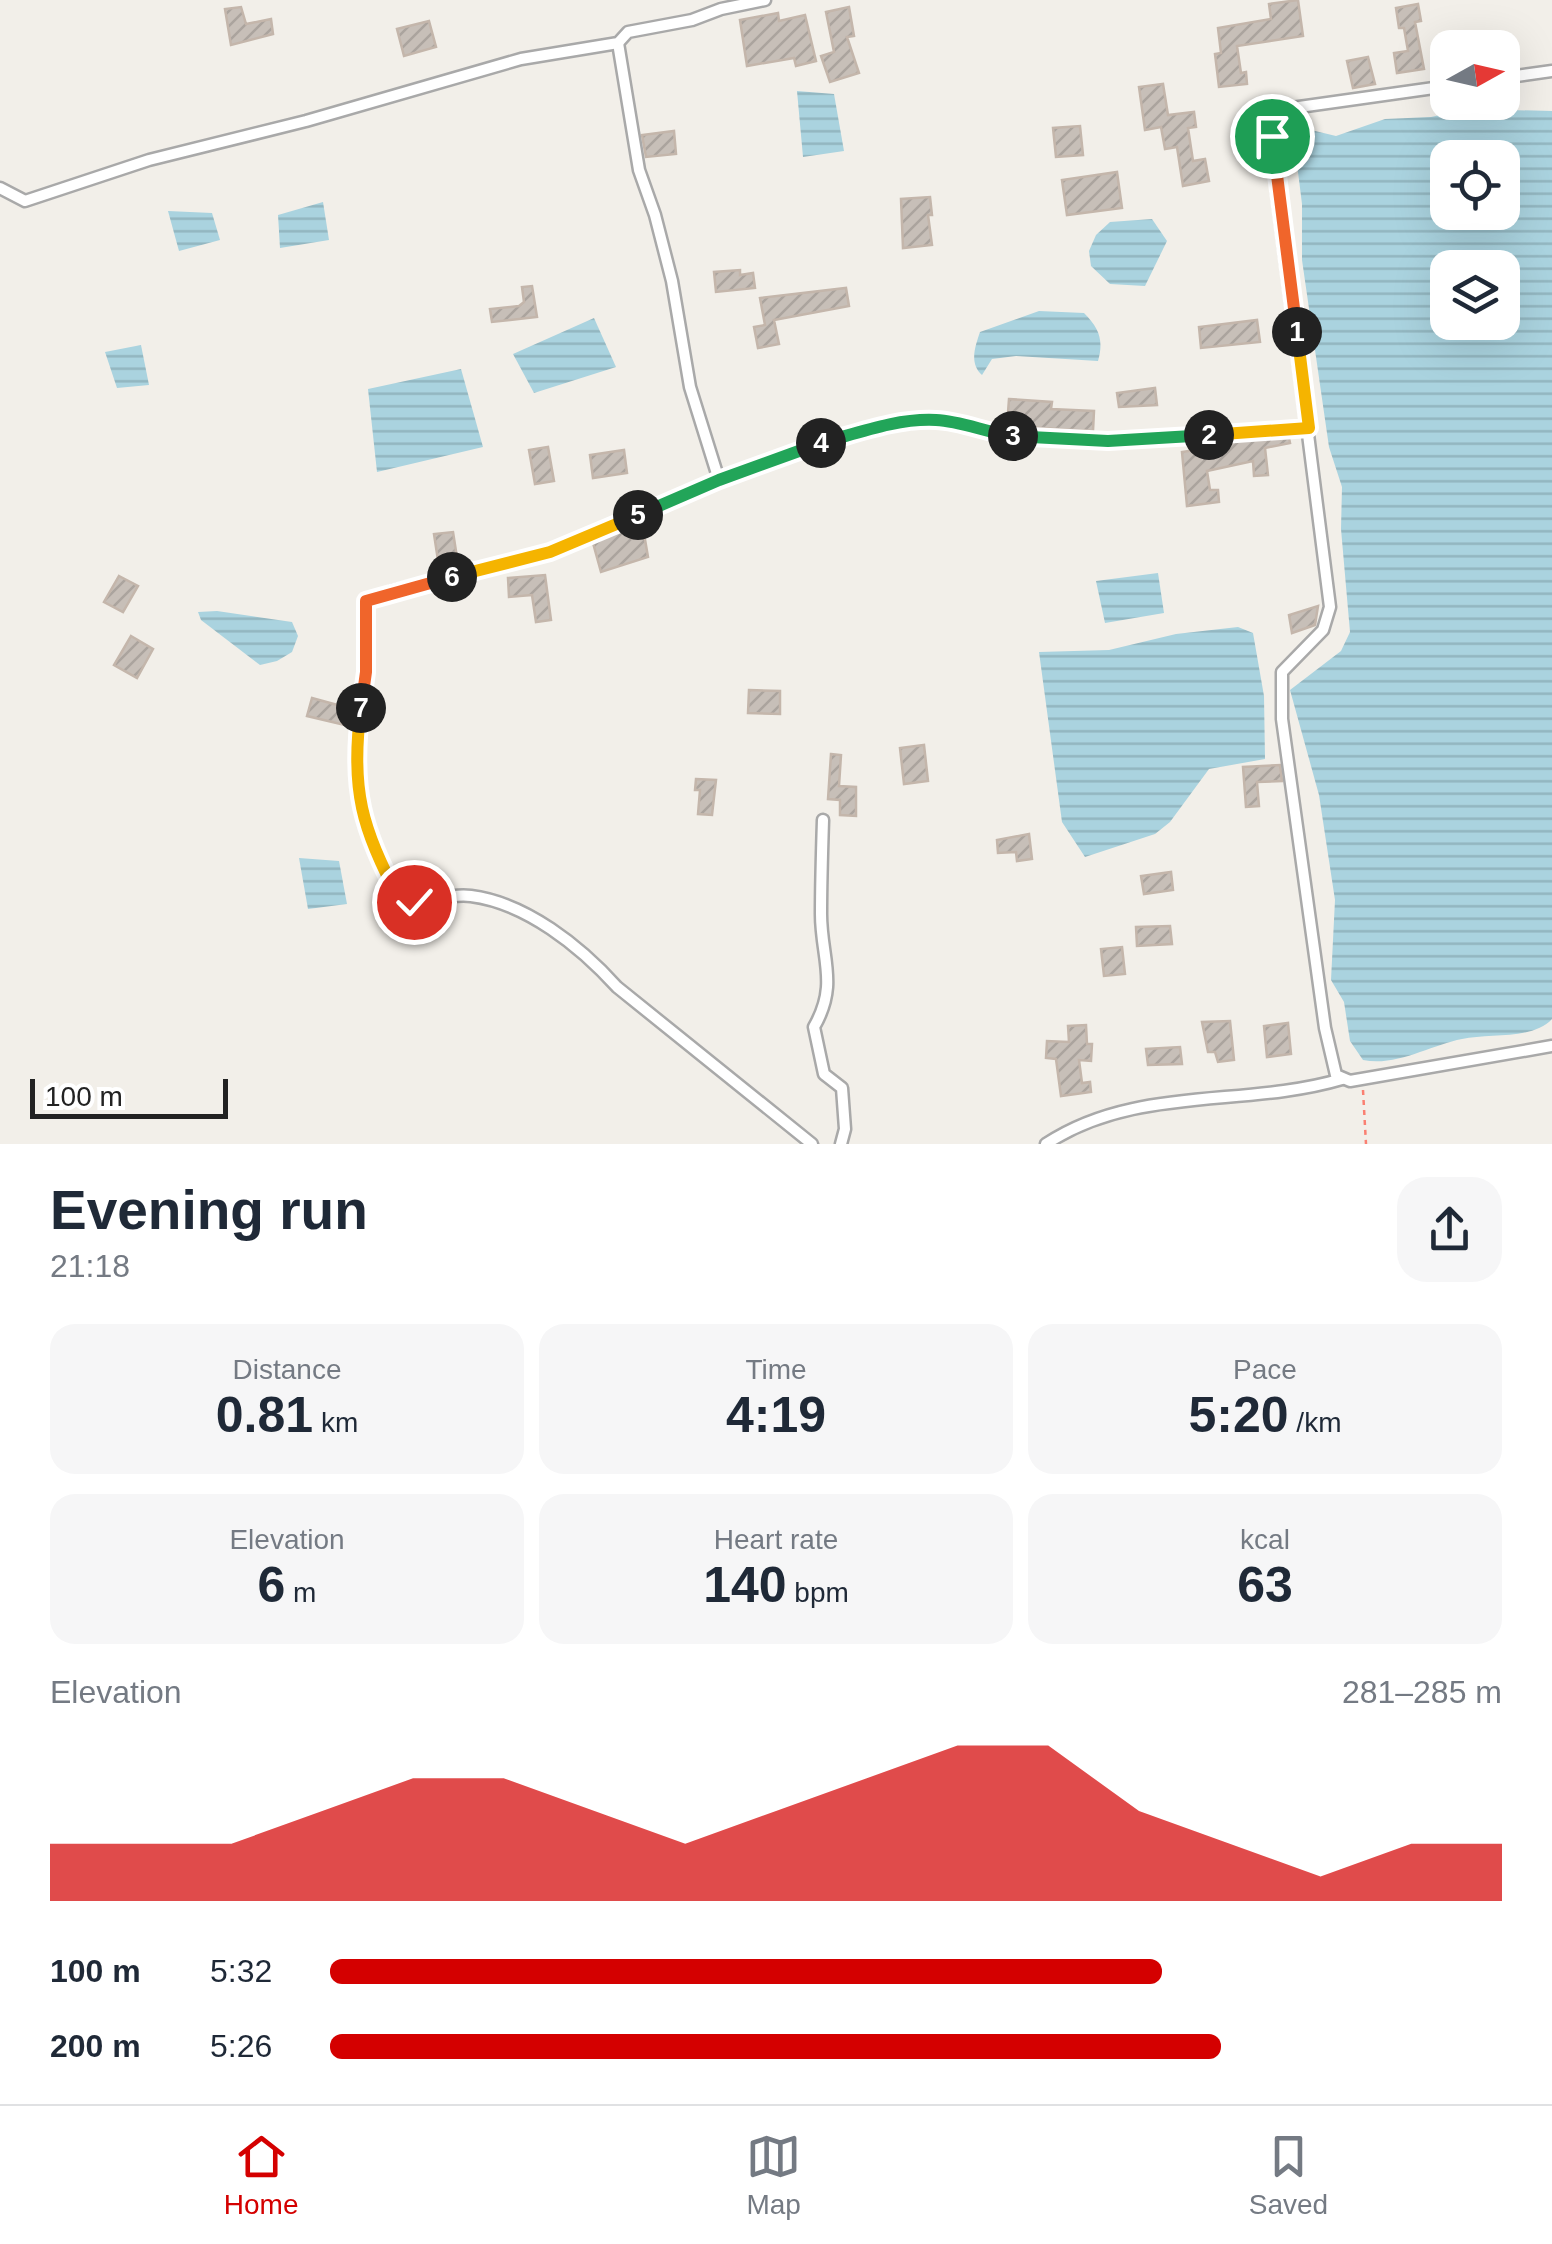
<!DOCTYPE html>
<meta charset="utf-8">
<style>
:root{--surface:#fff;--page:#f6f6f7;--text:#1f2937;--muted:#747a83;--line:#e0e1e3;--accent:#d40000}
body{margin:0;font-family:Arial,sans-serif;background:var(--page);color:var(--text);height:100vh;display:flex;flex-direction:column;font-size:38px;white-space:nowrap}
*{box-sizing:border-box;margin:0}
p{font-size:32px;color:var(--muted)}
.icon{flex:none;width:55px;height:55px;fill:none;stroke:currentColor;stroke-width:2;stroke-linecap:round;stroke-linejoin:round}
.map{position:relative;height:1144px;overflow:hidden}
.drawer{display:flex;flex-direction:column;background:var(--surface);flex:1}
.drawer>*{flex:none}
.needle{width:65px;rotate:82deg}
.tools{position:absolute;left:1430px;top:30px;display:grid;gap:20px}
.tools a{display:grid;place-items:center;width:90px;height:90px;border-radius:20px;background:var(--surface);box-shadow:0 10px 40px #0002;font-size:50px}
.scale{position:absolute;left:30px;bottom:25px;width:198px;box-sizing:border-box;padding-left:10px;border:5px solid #222;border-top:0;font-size:28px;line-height:35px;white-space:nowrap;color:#222;-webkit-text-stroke:8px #fff;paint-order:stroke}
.pin{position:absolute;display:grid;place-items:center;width:85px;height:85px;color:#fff;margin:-42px;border:5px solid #fff;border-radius:50%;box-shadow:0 2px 10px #0007}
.km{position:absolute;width:50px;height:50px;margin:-25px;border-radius:50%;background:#222;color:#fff;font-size:28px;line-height:50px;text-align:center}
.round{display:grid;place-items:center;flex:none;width:105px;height:105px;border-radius:30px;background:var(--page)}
.overview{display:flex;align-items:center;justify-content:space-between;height:170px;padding:0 50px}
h1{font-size:55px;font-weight:700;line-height:75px}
.stats{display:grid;grid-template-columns:repeat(3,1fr);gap:15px;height:170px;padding:10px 50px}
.stats div{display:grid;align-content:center;border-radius:25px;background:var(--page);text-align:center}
.stats b{font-size:50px;font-weight:700}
.stats small{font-size:28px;font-weight:400}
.stats p{font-size:28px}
.chart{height:280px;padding:20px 50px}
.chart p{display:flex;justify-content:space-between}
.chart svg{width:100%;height:180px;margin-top:10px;fill:var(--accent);opacity:.7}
ul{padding:0 50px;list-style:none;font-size:32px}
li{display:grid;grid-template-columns:160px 120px 1fr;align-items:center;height:75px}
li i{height:25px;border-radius:12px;background:var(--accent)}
.menu{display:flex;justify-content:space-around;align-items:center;height:140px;border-top:2px solid var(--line);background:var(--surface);font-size:28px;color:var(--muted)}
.menu a{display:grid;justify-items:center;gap:5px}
.menu .active{color:var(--accent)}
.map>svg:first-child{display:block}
.water{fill:url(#water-rules);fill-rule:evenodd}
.building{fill:url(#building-hatch);stroke:#c4b6ab;stroke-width:2.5}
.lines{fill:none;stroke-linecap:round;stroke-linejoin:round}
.minor-casing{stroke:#a9a9a9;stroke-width:15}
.path{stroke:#fa8072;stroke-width:2.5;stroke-dasharray:5 5;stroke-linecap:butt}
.minor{stroke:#fff;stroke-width:10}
.split-1-casing{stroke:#fff;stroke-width:20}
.split-2-casing{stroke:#fff;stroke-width:20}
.split-3-casing{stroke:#fff;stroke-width:20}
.split-4-casing{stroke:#fff;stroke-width:20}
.split-5-casing{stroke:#fff;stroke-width:20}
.split-6-casing{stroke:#fff;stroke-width:20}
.split-7-casing{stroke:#fff;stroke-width:20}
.split-8-casing{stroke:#fff;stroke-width:20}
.split-1{stroke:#f0652b;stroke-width:12}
.split-2{stroke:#f5b400;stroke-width:12}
.split-3{stroke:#22a559;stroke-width:12}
.split-4{stroke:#22a559;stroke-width:12}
.split-5{stroke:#22a559;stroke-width:12}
.split-6{stroke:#f5b400;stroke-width:12}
.split-7{stroke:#f0652b;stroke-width:12}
.split-8{stroke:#f5b400;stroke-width:12}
</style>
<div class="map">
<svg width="1552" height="1144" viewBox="0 0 1552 1144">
<defs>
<pattern id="water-rules" width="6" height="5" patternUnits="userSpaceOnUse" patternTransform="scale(2.5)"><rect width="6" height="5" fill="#aad3df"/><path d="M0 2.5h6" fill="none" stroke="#92b5bf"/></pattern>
<pattern id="building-hatch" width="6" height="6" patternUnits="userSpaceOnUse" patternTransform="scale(2.5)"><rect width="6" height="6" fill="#c7bfb8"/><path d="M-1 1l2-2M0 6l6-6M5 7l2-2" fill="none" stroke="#aba49e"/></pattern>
</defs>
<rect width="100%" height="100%" fill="#f2efe9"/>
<g class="water">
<polygon points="797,91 834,94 844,151 803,157"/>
<path d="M 1468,109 L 1552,111 L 1552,1019 C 1533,1040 1489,1033 1462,1039 C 1431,1045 1396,1067 1363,1060 L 1350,1041 L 1344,1002 L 1331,980 L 1335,900 L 1319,795 L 1290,690 L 1341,651 L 1350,632 L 1341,529 L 1342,487 L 1329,447 L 1302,260 L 1302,204 L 1297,164 L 1311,130 L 1336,136 L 1385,119 L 1431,117 ZM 1448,158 L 1502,158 L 1502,212 L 1448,212 ZM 1448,268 L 1502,268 L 1502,322 L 1448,322 Z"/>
<polygon points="323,202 329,240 280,248 278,215"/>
<polygon points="168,211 212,213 220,240 179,251"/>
<polygon points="1152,219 1167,241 1145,286 1110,284 1091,266 1089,251 1096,235 1110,222"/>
<path d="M 1039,311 L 1084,313 C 1099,328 1104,340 1098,361 L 1016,356 L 992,359 L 982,375 C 969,363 975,347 980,332 Z"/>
<polygon points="594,318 616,367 534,393 513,354"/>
<polygon points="141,345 149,385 117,388 105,352"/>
<polygon points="461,369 483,447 377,472 368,389"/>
<polygon points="1158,573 1164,613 1105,623 1096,581"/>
<polygon points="217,611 292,622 298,636 292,652 277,661 260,665 201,620 198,612"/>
<polygon points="1238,627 1253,633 1264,696 1265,759 1209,769 1170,822 1155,834 1085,857 1062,822 1039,652 1109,650 1176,634"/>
<polygon points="299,858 339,861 347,904 308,909"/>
</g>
<g class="building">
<polygon points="1298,0 1303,36 1237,46 1241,73 1246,72 1247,84 1219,87 1215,54 1221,53 1218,28 1271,19 1269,4"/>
<polygon points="1418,4 1421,21 1415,22 1424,69 1397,73 1394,53 1408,51 1404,28 1399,28 1396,8"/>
<polygon points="241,7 246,24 271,19 273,34 231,45 225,9"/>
<polygon points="849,7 854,36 847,37 859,73 830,82 821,56 834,52 826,12"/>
<polygon points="778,13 779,21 805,15 816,61 796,66 794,58 747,66 740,20"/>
<polygon points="429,21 436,47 404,56 397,29"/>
<polygon points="1368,57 1375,84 1353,88 1347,61"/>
<polygon points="1163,84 1168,115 1194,112 1196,127 1188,128 1193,161 1205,159 1209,181 1183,186 1177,147 1165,149 1161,127 1145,130 1139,87"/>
<polygon points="1080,126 1083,155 1056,157 1053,128"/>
<polygon points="674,131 676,154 646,157 642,135"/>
<polygon points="1117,172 1122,208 1067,215 1062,180"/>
<polygon points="930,197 932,215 928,215 932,245 903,248 901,199"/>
<polygon points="740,270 740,275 753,273 755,288 716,292 714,272"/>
<polygon points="532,286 537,317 492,322 490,309 519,306 524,302 522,287"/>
<polygon points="846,288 849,306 774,320 779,344 758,348 754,327 765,325 760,298"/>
<polygon points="1257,320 1260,342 1201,348 1199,327"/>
<polygon points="1155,388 1157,405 1119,407 1117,393"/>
<polygon points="1009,399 1052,402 1051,409 1094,411 1093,431 1007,426"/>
<polygon points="1289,438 1290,443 1265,448 1268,475 1254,476 1253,461 1207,471 1210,490 1218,490 1219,502 1187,506 1182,452 1214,447 1214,443"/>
<polygon points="548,447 554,481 535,484 529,450"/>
<polygon points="624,450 627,473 593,478 590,455"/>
<polygon points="642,522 648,557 601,572 593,543"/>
<polygon points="453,532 458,564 439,567 434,534"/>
<polygon points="545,575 551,620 536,622 532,595 509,597 508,578"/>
<polygon points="119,576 138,586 123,612 104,602"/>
<polygon points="1318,606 1315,625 1292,633 1289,615"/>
<polygon points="131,636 153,649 137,678 114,665"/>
<polygon points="749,690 780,691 780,714 748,713"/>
<polygon points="312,698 352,709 349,726 307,716"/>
<polygon points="924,745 928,781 904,784 900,748"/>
<polygon points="831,754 841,755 839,786 856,787 856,816 840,815 840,800 828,799"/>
<polygon points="1280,765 1282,781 1257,782 1259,806 1246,807 1243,767"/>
<polygon points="696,779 716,780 712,815 698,814 700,790 695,790"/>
<polygon points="1029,834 1032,859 1017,861 1016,852 998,853 997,840"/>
<polygon points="1171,872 1173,890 1144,894 1141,876"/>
<polygon points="1170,926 1172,944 1137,946 1136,927"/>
<polygon points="1122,947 1125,974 1104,976 1101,949"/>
<polygon points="1230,1021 1234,1060 1218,1062 1215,1052 1208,1052 1202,1022"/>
<polygon points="1288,1023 1291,1054 1267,1057 1264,1026"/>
<polygon points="1086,1025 1087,1044 1092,1044 1091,1061 1079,1060 1082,1083 1090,1082 1091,1092 1061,1096 1056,1059 1046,1058 1047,1041 1069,1042 1068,1026"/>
<polygon points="1180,1047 1182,1064 1148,1065 1146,1049"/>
</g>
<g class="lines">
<defs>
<g id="minor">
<polyline points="618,43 639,170 655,215 672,281 690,387 719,480"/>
<polyline points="1502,78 1552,71"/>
<polyline points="1448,86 1292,108 1282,112 1274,121 1277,191 1330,607 1323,630 1282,672 1282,719 1325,1028 1336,1075 1350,1081 1552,1046"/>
<polyline points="0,188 25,201 149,160 306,121 521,59 618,43 628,32 692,20 721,9 765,0"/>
<path d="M 823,820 C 822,851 821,882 821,914 C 821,958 839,984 814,1027 L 824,1074 L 842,1088 L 845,1129 L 841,1144"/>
<path d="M 812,1144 L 617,987 C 580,946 526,903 471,896 C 447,893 423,904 400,900 C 372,848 352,799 357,739 C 358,716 365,693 366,670 C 367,647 363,624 366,601 L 393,591 L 550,552 L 719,480 L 815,445 L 887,425 L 936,420 L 1000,434 L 1108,441 L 1309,428"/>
<path d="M 1046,1144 C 1135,1085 1244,1108 1342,1079"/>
</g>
</defs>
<use href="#minor" class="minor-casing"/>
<polyline class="path" points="1363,1090 1366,1144"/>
<use href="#minor" class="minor"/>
</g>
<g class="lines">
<defs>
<polyline id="split-1" points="1272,136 1297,332"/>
<polyline id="split-2" points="1209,435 1309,428 1297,332"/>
<polyline id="split-3" points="1013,436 1108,441 1209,435"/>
<path id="split-4" d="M 821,443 C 858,433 897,418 936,420 C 962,421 987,433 1013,436"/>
<polyline id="split-5" points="638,515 719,480 821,443"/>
<polyline id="split-6" points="452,577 550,552 638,515"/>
<polyline id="split-7" points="361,708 366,672 366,601 452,577"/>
<path id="split-8" d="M 361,708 C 350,788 362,831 400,900 L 414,902"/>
</defs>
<use href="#split-1" class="split-1-casing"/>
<use href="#split-2" class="split-2-casing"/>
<use href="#split-3" class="split-3-casing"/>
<use href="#split-4" class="split-4-casing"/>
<use href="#split-5" class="split-5-casing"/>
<use href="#split-6" class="split-6-casing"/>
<use href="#split-7" class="split-7-casing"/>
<use href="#split-8" class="split-8-casing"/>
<use href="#split-1" class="split-1"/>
<use href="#split-2" class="split-2"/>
<use href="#split-3" class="split-3"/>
<use href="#split-4" class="split-4"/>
<use href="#split-5" class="split-5"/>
<use href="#split-6" class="split-6"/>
<use href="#split-7" class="split-7"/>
<use href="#split-8" class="split-8"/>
</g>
</svg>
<div class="tools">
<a><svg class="needle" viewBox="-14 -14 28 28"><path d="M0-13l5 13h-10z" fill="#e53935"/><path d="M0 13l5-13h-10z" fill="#747a83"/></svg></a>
<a><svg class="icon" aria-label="locate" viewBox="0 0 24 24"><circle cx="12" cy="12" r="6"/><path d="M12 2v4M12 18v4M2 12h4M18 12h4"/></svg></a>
<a><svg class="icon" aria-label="layers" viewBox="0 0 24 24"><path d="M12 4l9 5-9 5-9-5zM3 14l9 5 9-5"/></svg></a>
</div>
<div class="scale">100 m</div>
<div class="pin" style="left:1272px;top:136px;background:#1e9e55"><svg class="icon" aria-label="arrive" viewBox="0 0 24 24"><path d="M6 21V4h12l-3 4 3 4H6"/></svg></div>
<div class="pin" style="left:414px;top:902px;background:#d93025"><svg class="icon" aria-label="check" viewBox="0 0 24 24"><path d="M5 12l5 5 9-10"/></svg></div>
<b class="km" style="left:1297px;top:332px">1</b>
<b class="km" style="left:1209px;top:435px">2</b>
<b class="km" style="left:1013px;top:436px">3</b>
<b class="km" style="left:821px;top:443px">4</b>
<b class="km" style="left:638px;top:515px">5</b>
<b class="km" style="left:452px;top:577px">6</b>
<b class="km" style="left:361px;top:708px">7</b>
</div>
<section class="drawer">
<div class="overview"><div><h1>Evening run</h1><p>21:18</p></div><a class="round"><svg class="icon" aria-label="share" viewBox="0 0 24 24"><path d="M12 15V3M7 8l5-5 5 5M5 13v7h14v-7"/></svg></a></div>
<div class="stats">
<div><p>Distance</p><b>0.81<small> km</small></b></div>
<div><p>Time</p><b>4:19</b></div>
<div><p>Pace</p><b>5:20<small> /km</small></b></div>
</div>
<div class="stats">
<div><p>Elevation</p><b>6<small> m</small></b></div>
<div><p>Heart rate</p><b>140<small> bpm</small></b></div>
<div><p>kcal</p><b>63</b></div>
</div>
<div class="chart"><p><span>Elevation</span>281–285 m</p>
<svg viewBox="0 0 160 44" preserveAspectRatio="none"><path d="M0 44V30L10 30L20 30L30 22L40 14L50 14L60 22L70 30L80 22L90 14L100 6L110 6L120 22L130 30L140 38L150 30L160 30V44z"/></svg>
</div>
<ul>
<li><b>100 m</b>5:32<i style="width:71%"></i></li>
<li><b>200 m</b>5:26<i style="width:76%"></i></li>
</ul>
</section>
<nav class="menu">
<a class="active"><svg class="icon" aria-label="home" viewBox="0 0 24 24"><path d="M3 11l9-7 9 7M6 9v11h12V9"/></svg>Home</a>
<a><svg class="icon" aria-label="map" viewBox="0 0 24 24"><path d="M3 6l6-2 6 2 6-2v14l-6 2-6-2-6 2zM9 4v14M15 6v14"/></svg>Map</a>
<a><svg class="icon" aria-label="saved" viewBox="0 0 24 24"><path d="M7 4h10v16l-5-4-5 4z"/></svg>Saved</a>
</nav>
